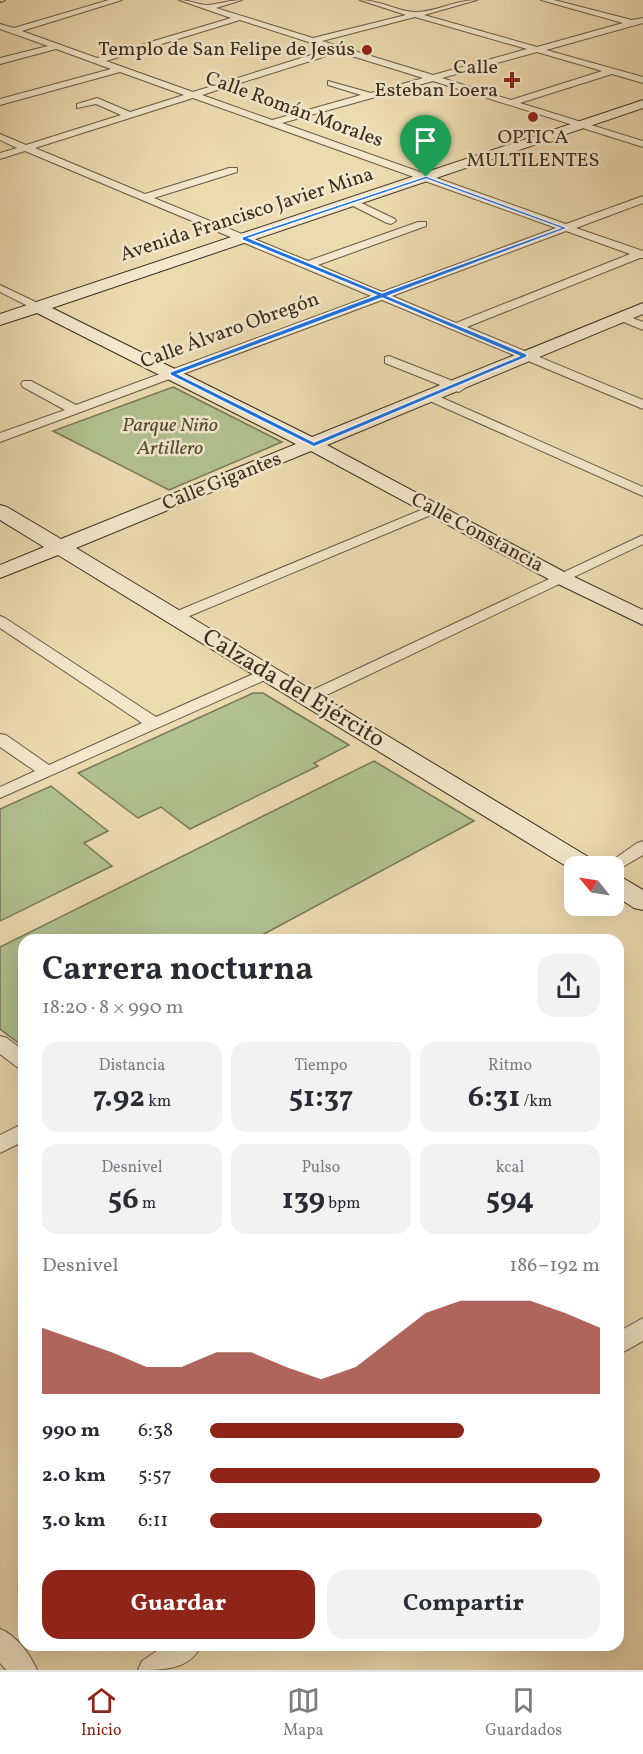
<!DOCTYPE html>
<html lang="es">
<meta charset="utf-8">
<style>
:root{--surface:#fff;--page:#f2f2f3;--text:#2b2b33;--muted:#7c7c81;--line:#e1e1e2;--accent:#8f2418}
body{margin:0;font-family:Vollkorn,serif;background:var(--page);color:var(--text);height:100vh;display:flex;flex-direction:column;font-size:22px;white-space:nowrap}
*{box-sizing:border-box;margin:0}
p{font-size:20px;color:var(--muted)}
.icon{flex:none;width:33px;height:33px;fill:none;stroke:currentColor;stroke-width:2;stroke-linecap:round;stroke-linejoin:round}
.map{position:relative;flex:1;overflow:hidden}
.side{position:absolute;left:18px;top:934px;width:606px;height:717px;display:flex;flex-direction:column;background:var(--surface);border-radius:18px;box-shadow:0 6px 24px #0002}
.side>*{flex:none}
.needle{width:39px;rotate:300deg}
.controls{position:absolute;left:564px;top:856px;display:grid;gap:12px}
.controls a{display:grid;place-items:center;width:60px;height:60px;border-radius:12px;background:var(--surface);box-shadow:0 6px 24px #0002;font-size:30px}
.pin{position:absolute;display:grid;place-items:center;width:51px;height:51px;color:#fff;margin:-62px -26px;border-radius:50% 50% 50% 0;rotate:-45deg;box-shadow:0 0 6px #0007}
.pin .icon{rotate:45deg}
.round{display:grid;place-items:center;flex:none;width:63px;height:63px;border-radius:18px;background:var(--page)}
.summary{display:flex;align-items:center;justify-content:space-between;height:102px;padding:0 24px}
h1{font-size:33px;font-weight:700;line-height:45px}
.stats{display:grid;grid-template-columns:repeat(3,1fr);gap:9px;height:102px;padding:6px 24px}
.stats div{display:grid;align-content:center;border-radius:15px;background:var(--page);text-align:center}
.stats b{font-size:30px;font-weight:700}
.stats small{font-size:16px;font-weight:400}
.stats p{font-size:16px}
.chart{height:168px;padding:12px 24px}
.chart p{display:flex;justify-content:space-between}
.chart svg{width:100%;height:108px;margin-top:6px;fill:var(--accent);opacity:.7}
.action{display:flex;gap:12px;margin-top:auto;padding:12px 24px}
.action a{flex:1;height:69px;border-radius:18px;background:var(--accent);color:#fff;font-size:24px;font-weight:700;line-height:69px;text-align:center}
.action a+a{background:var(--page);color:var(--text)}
ul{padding:0 24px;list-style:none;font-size:20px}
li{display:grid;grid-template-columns:96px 72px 1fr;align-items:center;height:45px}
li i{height:15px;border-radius:8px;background:var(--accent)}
.tab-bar{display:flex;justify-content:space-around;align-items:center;height:84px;border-top:2px solid var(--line);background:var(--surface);font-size:16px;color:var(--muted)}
.tab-bar a{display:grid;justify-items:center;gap:3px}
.tab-bar .current{color:var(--accent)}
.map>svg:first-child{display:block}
.green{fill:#b2c190;stroke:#767858;stroke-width:1.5}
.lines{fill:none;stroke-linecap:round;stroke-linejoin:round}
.street-casing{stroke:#675944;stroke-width:2}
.secondary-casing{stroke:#3a2e20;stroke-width:2}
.street{fill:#f3e8cc;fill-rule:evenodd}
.secondary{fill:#f3e8cc;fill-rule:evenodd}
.route{fill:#1a73e8;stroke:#fff;stroke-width:1.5;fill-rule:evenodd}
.poi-dot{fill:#8f2418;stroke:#f3e8cc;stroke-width:2}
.labels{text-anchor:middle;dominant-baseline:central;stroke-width:5;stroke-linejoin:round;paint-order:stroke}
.far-poi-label{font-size:20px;fill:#3a2e20;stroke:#f3e8cc;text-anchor:end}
.far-street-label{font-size:20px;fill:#3a2e20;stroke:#f3e8cc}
.far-park-label{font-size:20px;font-style:italic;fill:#524b36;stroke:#f3e8cc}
.street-label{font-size:24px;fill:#3a2e20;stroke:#f3e8cc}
</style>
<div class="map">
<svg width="643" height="1670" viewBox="0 0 643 1670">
<rect width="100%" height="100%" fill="#eddbb0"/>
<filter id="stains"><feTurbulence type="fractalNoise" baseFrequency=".00333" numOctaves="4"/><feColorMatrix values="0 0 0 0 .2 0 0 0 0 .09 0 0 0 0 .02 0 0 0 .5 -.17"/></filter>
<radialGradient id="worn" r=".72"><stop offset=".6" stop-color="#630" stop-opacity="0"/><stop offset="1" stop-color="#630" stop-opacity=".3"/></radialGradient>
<g class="green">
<polygon points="173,387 282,442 169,490 53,431"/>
<polygon points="253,693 263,693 349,745 314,763 318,766 190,829 161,807 138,818 78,773"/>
<polygon points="374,761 474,821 253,940 24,940 24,1047 0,1029 0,947"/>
<polygon points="51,786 108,831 84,843 112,866 0,921 0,809"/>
</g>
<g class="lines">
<defs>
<g id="street">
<polygon points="0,0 5,0 1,2"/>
<path d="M 109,0 L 122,0 L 22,31 L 97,58 L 231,18 L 179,0 C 189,0 199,5 208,5 C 219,4 230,0 242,0 L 216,8 L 313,38 L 406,15 L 360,0 C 380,0 399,12 416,12 C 436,12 455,0 477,0 L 424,15 L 537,47 L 623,23 L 541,0 L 554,0 L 632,20 L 643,18 L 643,23 L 546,50 L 643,77 L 643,83 L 612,74 L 520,103 L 643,141 L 643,147 L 433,81 L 282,123 L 566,224 L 643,196 L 643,203 L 576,228 L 643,251 L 643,258 L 640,258 L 467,327 L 643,400 L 643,409 L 382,300 L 0,442 L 0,433 L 65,410 L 23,387 L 21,384 L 23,381 L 31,381 L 76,405 L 371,296 L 25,151 L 0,159 L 0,153 L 17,148 L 0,140 L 0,134 L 26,145 L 121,115 L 96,104 L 77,108 L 77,104 L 97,98 L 130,112 L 184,95 L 120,72 L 0,105 L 0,99 L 111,69 L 56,49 L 0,64 L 0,58 L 48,46 L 0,29 L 0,24 L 14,28 ZM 415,17 L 527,49 L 433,75 L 322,41 ZM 240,20 L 330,49 L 193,92 L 106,61 ZM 339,52 L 423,78 L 371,93 L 328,81 L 328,85 L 361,95 L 272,120 L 202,95 ZM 537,52 L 602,71 L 511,100 L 442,78 ZM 193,98 L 556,228 L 382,292 L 318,265 L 426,226 L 426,222 L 418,222 L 308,261 L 154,198 L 237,172 L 237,168 L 229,168 L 145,194 L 35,148 ZM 566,231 L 630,254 L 456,323 L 392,296 Z"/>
<polygon points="353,199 395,219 396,221 391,224 387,223 349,204 348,202"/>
<polygon points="0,285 42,305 44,307 42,309 34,309 0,292"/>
<polygon points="620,313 643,322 643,330 616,319 614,317"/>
<polygon points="389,356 463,385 465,388 459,392 455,391 385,363 385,357"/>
<polygon points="429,392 643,487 643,496 425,399 423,396 425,393"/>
<polygon points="433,505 440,509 438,512 180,620 175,622 167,617 170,614"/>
<polygon points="643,535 643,544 314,701 308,703 300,698 302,695"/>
<polygon points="0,616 5,618 156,717 262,670 268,668 276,673 274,676 0,798 0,787 35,771 0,747 0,734 6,735 49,765 142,723 0,628"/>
<polygon points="643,841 643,855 614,872 614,867 603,867 637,843"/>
<polygon points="0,1036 7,1038 24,1051 24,1069 17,1067 0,1054"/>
<polygon points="24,1123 24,1141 0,1153 0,1135"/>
<polygon points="643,1318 643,1341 618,1355 618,1332"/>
<path d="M 0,1629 C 16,1635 30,1654 37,1670 L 6,1670 L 0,1663 Z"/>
<path d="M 164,1646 L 201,1646 C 189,1670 163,1670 138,1670 L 142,1661 Z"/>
</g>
<g id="secondary">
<polygon points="643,100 643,108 52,308 312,437 643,303 643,314 327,445 568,574 643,610 643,625 554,582 311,451 76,548 595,861 599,867 574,867 574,871 58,555 0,578 0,565 44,547 0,520 0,505 7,507 61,539 296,444 37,313 0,325 0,314"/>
<polygon points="614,876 623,878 643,890 643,910 634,908 614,895"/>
</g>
</defs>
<use href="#street" class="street-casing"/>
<use href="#secondary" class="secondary-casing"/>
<use href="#street" class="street"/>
<use href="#secondary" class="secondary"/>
</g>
<path class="route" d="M 426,176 L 568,228 L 388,296 L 527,354 L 527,357 L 314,447 L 170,375 L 170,372 L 376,295 L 242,240 L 242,237 ZM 426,179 L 560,228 L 382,293 L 249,238 ZM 382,298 L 519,356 L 314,442 L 178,374 Z"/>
<g class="poi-dot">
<circle cx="367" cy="50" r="6"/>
<path d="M509 71h6v6h6v6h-6v6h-6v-6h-6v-6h6z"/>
<circle cx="533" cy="117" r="6"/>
</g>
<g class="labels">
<g class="far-poi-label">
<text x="355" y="50">Templo de San Felipe de Jesús</text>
<text x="498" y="68">Calle<tspan x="498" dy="23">Esteban Loera</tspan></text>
<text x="533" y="138" text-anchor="middle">OPTICA<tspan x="533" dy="23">MULTILENTES</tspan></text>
</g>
<g class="far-street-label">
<text transform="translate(294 110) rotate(20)">Calle Román Morales</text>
<text transform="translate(247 215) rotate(-18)">Avenida Francisco Javier Mina</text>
<text transform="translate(230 331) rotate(-20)">Calle Álvaro Obregón</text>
<text transform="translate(222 482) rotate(-22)">Calle Gigantes</text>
<text transform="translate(477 533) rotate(28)">Calle Constancia</text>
</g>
<g class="far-park-label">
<text x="170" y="426">Parque Niño<tspan x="170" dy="23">Artillero</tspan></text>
</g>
<g class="street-label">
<text transform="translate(293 689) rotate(31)">Calzada del Ejército</text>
</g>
</g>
<rect width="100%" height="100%" filter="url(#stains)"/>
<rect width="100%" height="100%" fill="url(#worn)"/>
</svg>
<div class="controls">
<a><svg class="needle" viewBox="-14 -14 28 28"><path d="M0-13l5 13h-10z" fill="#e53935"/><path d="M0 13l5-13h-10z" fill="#7c7c81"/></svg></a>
</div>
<div class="pin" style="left:426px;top:177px;background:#1e9e55"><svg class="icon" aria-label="arrive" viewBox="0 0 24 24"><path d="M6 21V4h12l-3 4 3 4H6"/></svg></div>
<section class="side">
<div class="summary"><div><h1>Carrera nocturna</h1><p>18:20 · 8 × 990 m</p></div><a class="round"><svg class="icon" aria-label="share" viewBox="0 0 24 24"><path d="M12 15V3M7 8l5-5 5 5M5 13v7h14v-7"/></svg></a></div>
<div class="stats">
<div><p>Distancia</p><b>7.92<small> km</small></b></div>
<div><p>Tiempo</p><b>51:37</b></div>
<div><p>Ritmo</p><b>6:31<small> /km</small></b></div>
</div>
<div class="stats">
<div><p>Desnivel</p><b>56<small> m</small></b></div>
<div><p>Pulso</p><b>139<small> bpm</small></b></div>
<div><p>kcal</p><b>594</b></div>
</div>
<div class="chart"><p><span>Desnivel</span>186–192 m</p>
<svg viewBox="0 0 160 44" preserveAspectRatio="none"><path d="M0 44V17L10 22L20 27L30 33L40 33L50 27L60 27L70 33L80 38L90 33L100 22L110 11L120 6L130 6L140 6L150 11L160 17V44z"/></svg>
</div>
<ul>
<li><b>990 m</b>6:38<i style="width:65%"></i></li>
<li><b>2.0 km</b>5:57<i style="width:100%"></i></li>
<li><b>3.0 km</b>6:11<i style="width:85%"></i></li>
</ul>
<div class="action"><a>Guardar</a><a>Compartir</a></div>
</section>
</div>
<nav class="tab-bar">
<a class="current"><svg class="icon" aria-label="home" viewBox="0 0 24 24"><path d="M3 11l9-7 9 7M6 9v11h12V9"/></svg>Inicio</a>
<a><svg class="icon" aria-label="map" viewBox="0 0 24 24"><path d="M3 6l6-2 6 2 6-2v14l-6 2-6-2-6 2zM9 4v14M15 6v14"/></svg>Mapa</a>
<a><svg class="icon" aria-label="saved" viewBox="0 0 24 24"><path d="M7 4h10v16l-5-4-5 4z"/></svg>Guardados</a>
</nav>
